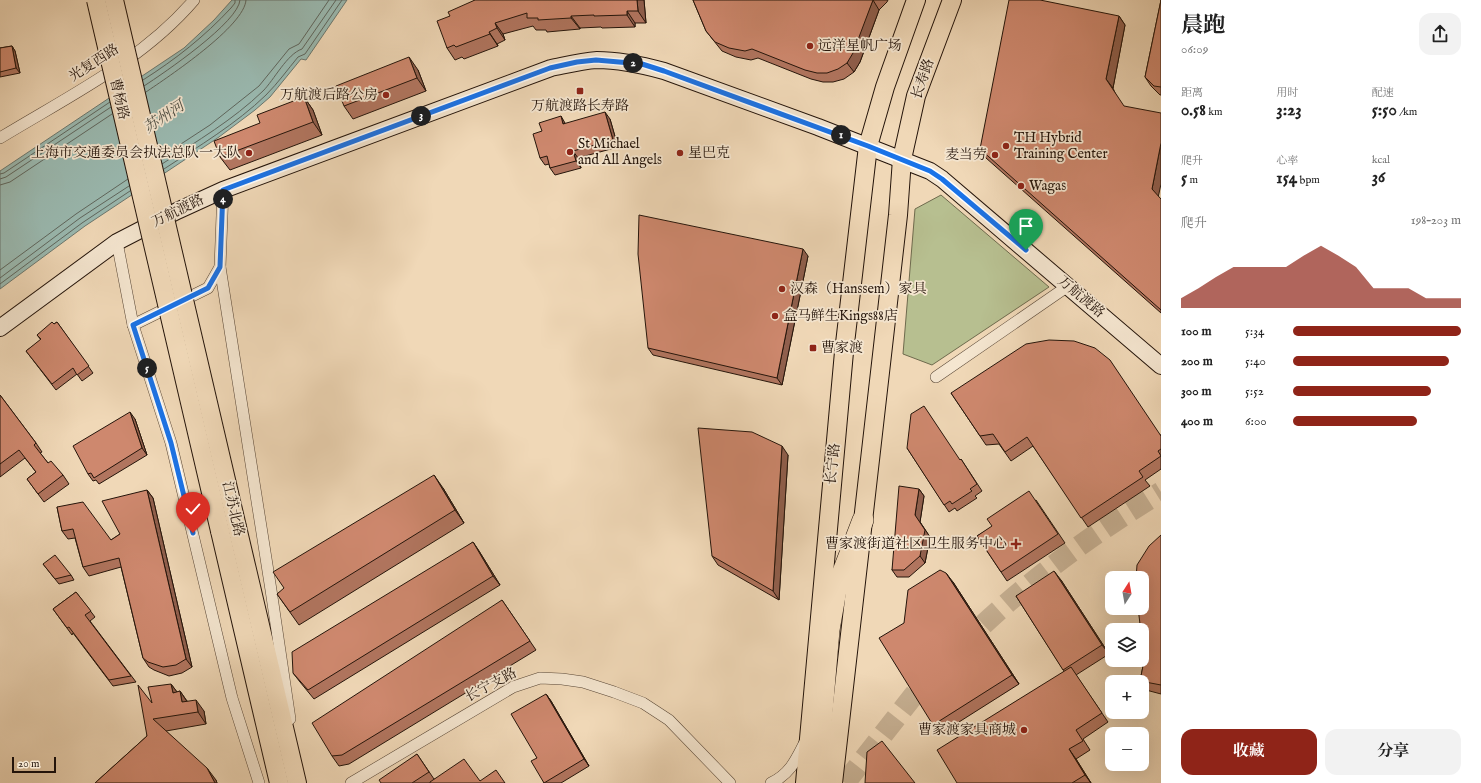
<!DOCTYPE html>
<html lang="zh">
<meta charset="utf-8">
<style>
:root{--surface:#fff;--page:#f2f2f2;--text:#222;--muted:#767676;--accent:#8f2418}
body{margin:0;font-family:"IM FELL English","Noto Serif SC",serif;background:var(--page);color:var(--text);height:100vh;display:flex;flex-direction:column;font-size:15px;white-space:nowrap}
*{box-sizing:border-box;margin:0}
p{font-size:13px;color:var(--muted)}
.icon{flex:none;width:22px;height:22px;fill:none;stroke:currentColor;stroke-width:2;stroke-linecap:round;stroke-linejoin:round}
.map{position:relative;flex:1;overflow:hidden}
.drawer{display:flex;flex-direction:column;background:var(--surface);width:320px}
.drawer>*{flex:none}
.needle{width:26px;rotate:11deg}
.controls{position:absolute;left:1105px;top:571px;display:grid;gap:8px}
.controls a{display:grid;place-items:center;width:44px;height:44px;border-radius:8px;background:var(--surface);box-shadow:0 4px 16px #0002;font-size:20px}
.scale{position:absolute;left:12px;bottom:10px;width:44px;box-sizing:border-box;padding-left:4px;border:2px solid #24140a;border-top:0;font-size:11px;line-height:14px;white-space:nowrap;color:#24140a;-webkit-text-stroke:3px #f5e6d0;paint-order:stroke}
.pin{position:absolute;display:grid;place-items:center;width:34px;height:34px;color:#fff;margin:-41px -17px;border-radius:50% 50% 50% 0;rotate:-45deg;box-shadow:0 0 4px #0007}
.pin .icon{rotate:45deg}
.km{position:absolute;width:20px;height:20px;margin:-10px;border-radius:50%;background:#222;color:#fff;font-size:11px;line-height:20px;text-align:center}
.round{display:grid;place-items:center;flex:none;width:42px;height:42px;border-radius:12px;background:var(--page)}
.headline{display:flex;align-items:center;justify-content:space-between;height:68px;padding:0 20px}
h1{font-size:22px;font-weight:700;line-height:30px}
.figures{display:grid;grid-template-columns:repeat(3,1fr);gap:6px;height:68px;padding:4px 20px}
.figures div{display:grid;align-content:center}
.figures b{font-size:17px;font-weight:700}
.figures small{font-size:11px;font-weight:400}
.figures p{font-size:11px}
.chart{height:112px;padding:8px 20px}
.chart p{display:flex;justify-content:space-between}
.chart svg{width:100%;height:72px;margin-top:4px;fill:var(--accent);opacity:.7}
.primary-button{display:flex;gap:8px;margin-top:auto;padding:8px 20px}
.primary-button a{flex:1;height:46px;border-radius:12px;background:var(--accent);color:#fff;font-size:16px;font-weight:700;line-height:46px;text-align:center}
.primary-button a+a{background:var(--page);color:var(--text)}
ul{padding:0 20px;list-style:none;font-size:13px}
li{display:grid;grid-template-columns:64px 48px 1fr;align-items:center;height:30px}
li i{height:10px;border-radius:5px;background:var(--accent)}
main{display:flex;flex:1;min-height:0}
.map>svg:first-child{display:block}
.green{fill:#b7bf90;stroke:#6e6a4d}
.water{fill:#9ab9b0;stroke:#6b776e}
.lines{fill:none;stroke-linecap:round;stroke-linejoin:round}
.shore{stroke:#5f665d;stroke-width:1}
.highway-tunnel{stroke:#c7b194;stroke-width:21;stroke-dasharray:21 10;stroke-linecap:butt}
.street-casing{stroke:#574535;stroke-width:12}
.secondary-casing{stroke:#24140a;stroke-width:18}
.primary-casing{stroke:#24140a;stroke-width:20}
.highway-casing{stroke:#24140a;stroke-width:22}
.street{stroke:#f5e6d0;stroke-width:11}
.secondary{stroke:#f5e6d0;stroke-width:16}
.primary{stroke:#f0d8b7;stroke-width:18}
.highway{stroke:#f0d8b7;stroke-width:21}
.primary-bridge-casing{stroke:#24140a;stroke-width:20;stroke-linecap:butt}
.primary-bridge{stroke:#f0d8b7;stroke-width:18}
.wall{fill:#b1755f;stroke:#24140a}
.shaded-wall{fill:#905f4d;stroke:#24140a}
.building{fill:#ce886e;stroke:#24140a}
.route-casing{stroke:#fff;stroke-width:8}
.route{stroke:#1a73e8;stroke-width:5}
.poi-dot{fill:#8f2418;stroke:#f5e6d0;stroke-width:1.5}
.labels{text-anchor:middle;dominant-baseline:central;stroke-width:3.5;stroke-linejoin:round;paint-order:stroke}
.poi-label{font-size:14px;fill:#24140a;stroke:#f5e6d0;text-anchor:start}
.street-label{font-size:14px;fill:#24140a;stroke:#f5e6d0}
.water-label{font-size:15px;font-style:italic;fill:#4d4e44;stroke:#f5e6d0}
</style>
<main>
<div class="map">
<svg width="1161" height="783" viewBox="0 0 1161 783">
<rect width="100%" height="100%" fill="#f0d8b7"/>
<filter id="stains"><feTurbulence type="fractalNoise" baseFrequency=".005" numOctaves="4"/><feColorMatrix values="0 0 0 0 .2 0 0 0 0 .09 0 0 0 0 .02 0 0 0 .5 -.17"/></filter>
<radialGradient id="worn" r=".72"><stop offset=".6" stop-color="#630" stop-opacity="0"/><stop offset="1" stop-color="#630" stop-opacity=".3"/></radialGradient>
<polygon class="green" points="941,195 1049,287 932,365 903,354 915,209"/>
<polygon class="water" points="232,0 347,0 306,60 301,59 270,97 255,110 219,137 85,226 0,289 0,171 184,48 214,20"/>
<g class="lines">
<g class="shore">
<path d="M 143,80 C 176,59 204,37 231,8 L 235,3 L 235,0"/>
<path d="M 144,86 C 164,73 239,22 240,0"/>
<path d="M 146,92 C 168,77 245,26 246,0"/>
<polyline points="161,157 210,125 259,86 289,49 299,44 329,0"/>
<path d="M 162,164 C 197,141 233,120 263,91 C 274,80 287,54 302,49 L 336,0"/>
<path d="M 164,169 C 199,146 236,124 266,95 C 278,83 288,69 298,57 L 305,54 L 342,0"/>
<polyline points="0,174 4,173 110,102"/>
<polyline points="0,179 6,177 111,107"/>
<polyline points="0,185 10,182 112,114"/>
<polyline points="0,270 76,214 128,179"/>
<polyline points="0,278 80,218 129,186"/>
<polyline points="0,284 82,223 130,191"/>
</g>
<g class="highway-tunnel">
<path d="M 961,646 C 1021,586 1089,536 1161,492"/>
<polyline points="845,783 921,686 933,674"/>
</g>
<defs>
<g id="street">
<path d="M 0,138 C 67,97 142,61 194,0"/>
<polyline points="117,242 133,325 171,443 232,698 259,783"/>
<polyline points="220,267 271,590 290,719"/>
<polyline points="133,325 208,288 220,267 223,190"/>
<polyline points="936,377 1068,286"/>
<polyline points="351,783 513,687 540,678 562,679 583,682 614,692 643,703 669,720 730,783"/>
<path d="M 771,783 C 790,774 796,760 805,742"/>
</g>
<path id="secondary" d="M 0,328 L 117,242 L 177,211 L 223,190 L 551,68 C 566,65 581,61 597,60 C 620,60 642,65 664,71 L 818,127 L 930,171 L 942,179 L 1161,366"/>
<g id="primary">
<polyline points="237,527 297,783"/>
<polyline points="220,531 279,783"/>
<polyline points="805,783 844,352 868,146 885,87 916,0"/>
<polyline points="833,783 898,215 902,159 916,96 952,0"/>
</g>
<polyline id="highway" points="816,783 829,630 836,590 863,520"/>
</defs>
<use href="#street" class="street-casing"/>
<use href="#secondary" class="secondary-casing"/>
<use href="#primary" class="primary-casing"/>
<use href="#highway" class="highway-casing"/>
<use href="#street" class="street"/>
<use href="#secondary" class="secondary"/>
<use href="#primary" class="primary"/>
<use href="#highway" class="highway"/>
<defs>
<g id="primary-bridge">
<polyline points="96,0 220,531"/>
<polyline points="114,0 237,527"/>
</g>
</defs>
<use href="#primary-bridge" class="primary-bridge-casing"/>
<use href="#primary-bridge" class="primary-bridge"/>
</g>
<g class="wall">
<polygon points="475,0 644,0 646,23 635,23 635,27 602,28 601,27 580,28 580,29 547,32 546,30 536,30 533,26 503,34 505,40 497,44 498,46 464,59 462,57 455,60 447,48 450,16"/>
<polygon points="693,0 888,0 887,2 879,10 860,62 854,72 844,79 833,82 823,82 811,79 758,58 751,60 736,57 722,51 706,31"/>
<polygon points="1161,0 1161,95 1160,95 1151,86 1145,77"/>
<polygon points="1119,16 1125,25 1113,88 1158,196 1161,199 1161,313 986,158 980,149"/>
<polygon points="12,46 15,51 20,73 0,77 0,48"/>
<polygon points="418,70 426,91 353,119 344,106"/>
<polygon points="304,97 313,110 322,135 230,170 220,157"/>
<polygon points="610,119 618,147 578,158 581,168 555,175 550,168 549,164 545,165 540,158 566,124"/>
<polygon points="808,256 782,385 653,355 648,348"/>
<polygon points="57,322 93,373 82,381 77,374 56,390 26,351 41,340 37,335"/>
<polygon points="951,393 1161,435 1161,469 1145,480 1150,486 1088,527 1033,446 1011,461 999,444 986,445"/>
<polygon points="0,395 36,443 42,452 40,453 48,463 63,475 69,484 44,502 27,479 36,472 25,458 0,477"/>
<polygon points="135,419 147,455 99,484 96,480 93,481 88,474"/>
<polygon points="907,448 960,460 961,459 982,491 975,496 977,498 957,511 955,508 949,512"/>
<polygon points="788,455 779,600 718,565 712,556"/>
<polygon points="443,488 464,523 299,625 277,594"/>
<polygon points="919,489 924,496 920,522 930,537 925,563 909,577 897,577 892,570"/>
<polygon points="147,490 153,498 192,667 182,673 169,676 154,670 149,667 143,658 121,567 89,576 83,567 75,538 68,539 62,531 57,507 111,540 120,534"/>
<polygon points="1036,500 1065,543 1007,581 977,536"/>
<polygon points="1161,535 1161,694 1146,690 1142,684 1142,682 1141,682 1140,681 1147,646 1143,640 1145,631 1140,624"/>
<polygon points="473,542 479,551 500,585 314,699 300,682 293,673"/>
<polygon points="43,564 71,575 74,580 59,584"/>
<polygon points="1061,580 1109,654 1076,675 1108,722 1083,739 1090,750 1076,759 1091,783 957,783 1064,671 1016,596"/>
<polygon points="953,582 1019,684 940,734 933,725 904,623"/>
<polygon points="76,592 95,617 90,621 136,682 113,686 73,633 72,635 53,609"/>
<polygon points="502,600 536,650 349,764 339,766 332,756"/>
<polygon points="171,684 177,692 180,691 187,701 204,711 206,724 166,731 216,780 217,783 95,783 147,736 152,703"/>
<polygon points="546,694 551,701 589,766 561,783 544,783 537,758"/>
<polygon points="417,754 434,779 480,781 505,783 381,783"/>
</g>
<g class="shaded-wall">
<polygon points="637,0 644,0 646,23 638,11"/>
<polygon points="873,0 879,10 860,62 854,72 847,63"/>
<polygon points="627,11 635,23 635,27 627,15"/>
<polygon points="571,16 580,28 580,29 571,18"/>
<polygon points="1119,16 1125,25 1113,88 1106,79"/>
<polygon points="495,23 503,34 505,40 497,28"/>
<polygon points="489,32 497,44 498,46 490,34"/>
<polygon points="12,46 15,51 20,73 16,68"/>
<polygon points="409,57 418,70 426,91 417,78"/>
<polygon points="304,97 313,110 322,135 313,122"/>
<polygon points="605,112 610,119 618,147 613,140"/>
<polygon points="561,116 565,123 563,124"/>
<polygon points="1161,143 1161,184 1158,198 1152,189"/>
<polygon points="573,151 578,158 581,168 576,161"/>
<polygon points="803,249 808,256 782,385 777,378"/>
<polygon points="130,412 135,419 147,455 142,448"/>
<polygon points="782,446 788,455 779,600 773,591"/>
<polygon points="434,475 443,488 464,523 455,510"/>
<polygon points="919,489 924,496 920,522 930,537 925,563 920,556 915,515"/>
<polygon points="147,490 153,498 192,667 186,659"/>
<polygon points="473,542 479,551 500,585 493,576"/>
<polygon points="1054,571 1061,580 1109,654 1102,645"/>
<polygon points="946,573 953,582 1019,684 1012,675"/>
<polygon points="171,684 180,696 173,693"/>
<polygon points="180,691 188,703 182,702"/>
<polygon points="546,694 551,701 589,766 584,759"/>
<polygon points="196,700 204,711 206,724 198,712"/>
<polygon points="1069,749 1076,759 1091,783 1085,775"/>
<polygon points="207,768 216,780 217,783 215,783"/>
</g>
<g class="building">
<polygon points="475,0 637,0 638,11 627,11 627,15 594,16 594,15 571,16 571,18 538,20 538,18 527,18 527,13 495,23 497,28 489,32 490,34 456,47 454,45 447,48 437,21 450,16 448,12"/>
<polygon points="693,0 873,0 853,53 847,63 838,69 827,73 817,73 805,70 752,49 745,51 729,48 715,42 706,31"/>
<polygon points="1009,0 1040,0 1119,16 1106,79 1124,106 1161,113 1161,143 1152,189 1161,199 1161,310 980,149"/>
<polygon points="1161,0 1161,87 1154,86 1145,77"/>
<polygon points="12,46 16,68 0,72 0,48"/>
<polygon points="409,57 417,78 344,106 336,86"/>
<polygon points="304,97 313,122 220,157 214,141 260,123 257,115"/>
<polygon points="605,112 613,140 573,151 576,161 550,168 547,156 540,158 533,134 542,131 539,123 561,116 563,124"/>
<polygon points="639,215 803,249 777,378 648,348 638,254"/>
<polygon points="52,322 54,324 57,322 89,366 77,375 73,368 52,384 26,351 41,339 37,335"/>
<polygon points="1049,340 1074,341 1095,348 1110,360 1161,436 1161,449 1158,451 1161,456 1139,471 1143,477 1081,518 1027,437 1005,452 993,434 980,436 951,393 1026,344"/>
<polygon points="0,395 36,443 34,445 48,463 51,461 63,475 38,494 27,479 36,472 19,450 0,464"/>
<polygon points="924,406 960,460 961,459 977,484 970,489 972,491 952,504 950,501 944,505 907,448 911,414"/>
<polygon points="130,412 142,448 94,478 91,473 88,474 73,446"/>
<polygon points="698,428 752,432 782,446 773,591 712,556"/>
<polygon points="434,475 455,510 290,612 277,594 284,588 273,572"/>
<polygon points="899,486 919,489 915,515 925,530 920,556 904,570 892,570"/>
<polygon points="147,490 186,659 176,665 163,667 148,662 143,658 119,558 83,567 73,529 62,531 57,507 83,502 111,540 120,534 102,501"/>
<polygon points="1029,491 1058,534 1001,572 977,536 992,526 987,519"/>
<polygon points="1161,535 1161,685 1140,681 1148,641 1143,640 1146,626 1140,624 1138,608 1142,608 1142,578 1136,578 1137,565 1149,546"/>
<polygon points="473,542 493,576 308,690 293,673 292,652"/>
<polygon points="55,555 71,575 55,579 43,564"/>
<polygon points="940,570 946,573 1012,675 933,725 879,638 904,623 908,590"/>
<polygon points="1054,571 1102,645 1063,670 1016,596"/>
<polygon points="76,592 91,611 85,615 131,676 109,680 69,627 67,628 53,609"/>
<polygon points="502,600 530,641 342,755 332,756 312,723"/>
<polygon points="1071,667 1102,713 1076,730 1083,741 1069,749 1085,775 1072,783 957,783 937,750"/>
<polygon points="171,684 173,693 180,691 182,702 196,700 198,712 153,719 207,768 215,783 95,783 147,736 138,685 152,703 148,687"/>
<polygon points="546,694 584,759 544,783 531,761 537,758 511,714"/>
<polygon points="882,741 915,783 865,783 867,752"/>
<polygon points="417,754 429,772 412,783 381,783 379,780"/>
<polygon points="464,759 480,781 496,770 505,783 430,783 430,782"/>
</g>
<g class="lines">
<defs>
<polyline id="route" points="193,533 171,443 133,325 208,288 220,267 223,190 550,68 577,62 596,60 642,64 664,71 868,146 930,171 942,179 1026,250"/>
</defs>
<use href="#route" class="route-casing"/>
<use href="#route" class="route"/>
</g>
<g class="poi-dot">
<circle cx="810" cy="46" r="4"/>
<rect x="576" y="87" width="8" height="8" rx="2"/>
<circle cx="386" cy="95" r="4"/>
<circle cx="1006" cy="146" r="4"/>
<circle cx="570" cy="152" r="4"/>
<circle cx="249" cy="153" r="4"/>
<circle cx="680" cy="153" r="4"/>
<circle cx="995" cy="155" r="4"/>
<circle cx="1021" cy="186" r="4"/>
<circle cx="782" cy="289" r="4"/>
<circle cx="775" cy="316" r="4"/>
<rect x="809" y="344" width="8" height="8" rx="2"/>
<path d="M1014 538h4v4h4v4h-4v4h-4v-4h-4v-4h4z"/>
<circle cx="1024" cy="730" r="4"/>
</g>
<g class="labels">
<g class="poi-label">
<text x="818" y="46">远洋星帆广场</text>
<text x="378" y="95" text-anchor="end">万航渡后路公房</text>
<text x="580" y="106" text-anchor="middle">万航渡路长寿路</text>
<text x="1014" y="138">TH Hybrid<tspan x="1014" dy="16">Training Center</tspan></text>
<text x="578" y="144">St Michael<tspan x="578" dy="16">and All Angels</tspan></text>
<text x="241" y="153" text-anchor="end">上海市交通委员会执法总队一大队</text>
<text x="688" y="153">星巴克</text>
<text x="987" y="155" text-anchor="end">麦当劳</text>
<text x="1029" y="186">Wagas</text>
<text x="790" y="289">汉森（Hanssem）家具</text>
<text x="783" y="316">盒马鲜生Kings88店</text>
<text x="821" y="348">曹家渡</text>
<text x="1007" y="544" text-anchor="end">曹家渡街道社区卫生服务中心</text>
<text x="1016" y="730" text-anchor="end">曹家渡家具商城</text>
</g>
<g class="street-label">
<text transform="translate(94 63) rotate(-33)">光复西路</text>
<text transform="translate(923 79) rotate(-71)">长寿路</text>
<text transform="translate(119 99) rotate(77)">曹杨路</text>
<text transform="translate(178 211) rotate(-26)">万航渡路</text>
<text transform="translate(1081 297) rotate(40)">万航渡路</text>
<text transform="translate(833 464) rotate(-84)">长宁路</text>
<text transform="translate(233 509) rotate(77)">江苏北路</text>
<text transform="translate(491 685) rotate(-28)">长宁支路</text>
</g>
<g class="water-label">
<text transform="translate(164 117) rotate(-34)">苏州河</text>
</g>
</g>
<rect width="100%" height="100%" filter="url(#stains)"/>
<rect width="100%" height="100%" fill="url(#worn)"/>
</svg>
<div class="controls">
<a><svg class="needle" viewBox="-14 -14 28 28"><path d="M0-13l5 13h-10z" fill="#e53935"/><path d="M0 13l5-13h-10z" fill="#767676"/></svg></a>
<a><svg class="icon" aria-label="layers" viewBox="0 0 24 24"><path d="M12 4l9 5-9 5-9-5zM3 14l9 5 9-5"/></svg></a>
<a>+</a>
<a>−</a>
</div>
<div class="scale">20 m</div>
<div class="pin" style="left:1026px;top:250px;background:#1e9e55"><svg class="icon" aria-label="arrive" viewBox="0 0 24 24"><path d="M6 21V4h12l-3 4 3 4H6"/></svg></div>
<div class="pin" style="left:193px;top:533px;background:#d93025"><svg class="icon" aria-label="check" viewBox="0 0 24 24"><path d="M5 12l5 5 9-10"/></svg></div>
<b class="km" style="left:841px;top:135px">1</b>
<b class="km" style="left:633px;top:63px">2</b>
<b class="km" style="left:421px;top:116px">3</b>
<b class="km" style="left:223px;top:199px">4</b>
<b class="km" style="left:147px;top:368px">5</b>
</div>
<section class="drawer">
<div class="headline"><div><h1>晨跑</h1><p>06:09</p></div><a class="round"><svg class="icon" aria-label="share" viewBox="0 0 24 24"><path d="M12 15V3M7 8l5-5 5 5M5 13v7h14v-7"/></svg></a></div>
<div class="figures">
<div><p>距离</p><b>0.58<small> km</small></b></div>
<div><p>用时</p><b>3:23</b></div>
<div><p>配速</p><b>5:50<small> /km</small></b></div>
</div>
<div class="figures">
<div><p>爬升</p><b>5<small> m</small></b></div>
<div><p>心率</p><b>154<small> bpm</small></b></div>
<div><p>kcal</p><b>36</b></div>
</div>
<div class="chart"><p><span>爬升</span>198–203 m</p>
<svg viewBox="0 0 160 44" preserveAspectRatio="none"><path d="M0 44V38L10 32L20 25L30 19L40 19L50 19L60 19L70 12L80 6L90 12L100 19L110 32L120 32L130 32L140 38L150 38L160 38V44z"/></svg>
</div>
<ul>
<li><b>100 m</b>5:34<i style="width:100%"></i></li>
<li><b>200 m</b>5:40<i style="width:93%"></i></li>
<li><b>300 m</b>5:52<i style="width:82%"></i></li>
<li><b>400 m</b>6:00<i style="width:74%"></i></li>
</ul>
<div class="primary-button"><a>收藏</a><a>分享</a></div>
</section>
</main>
